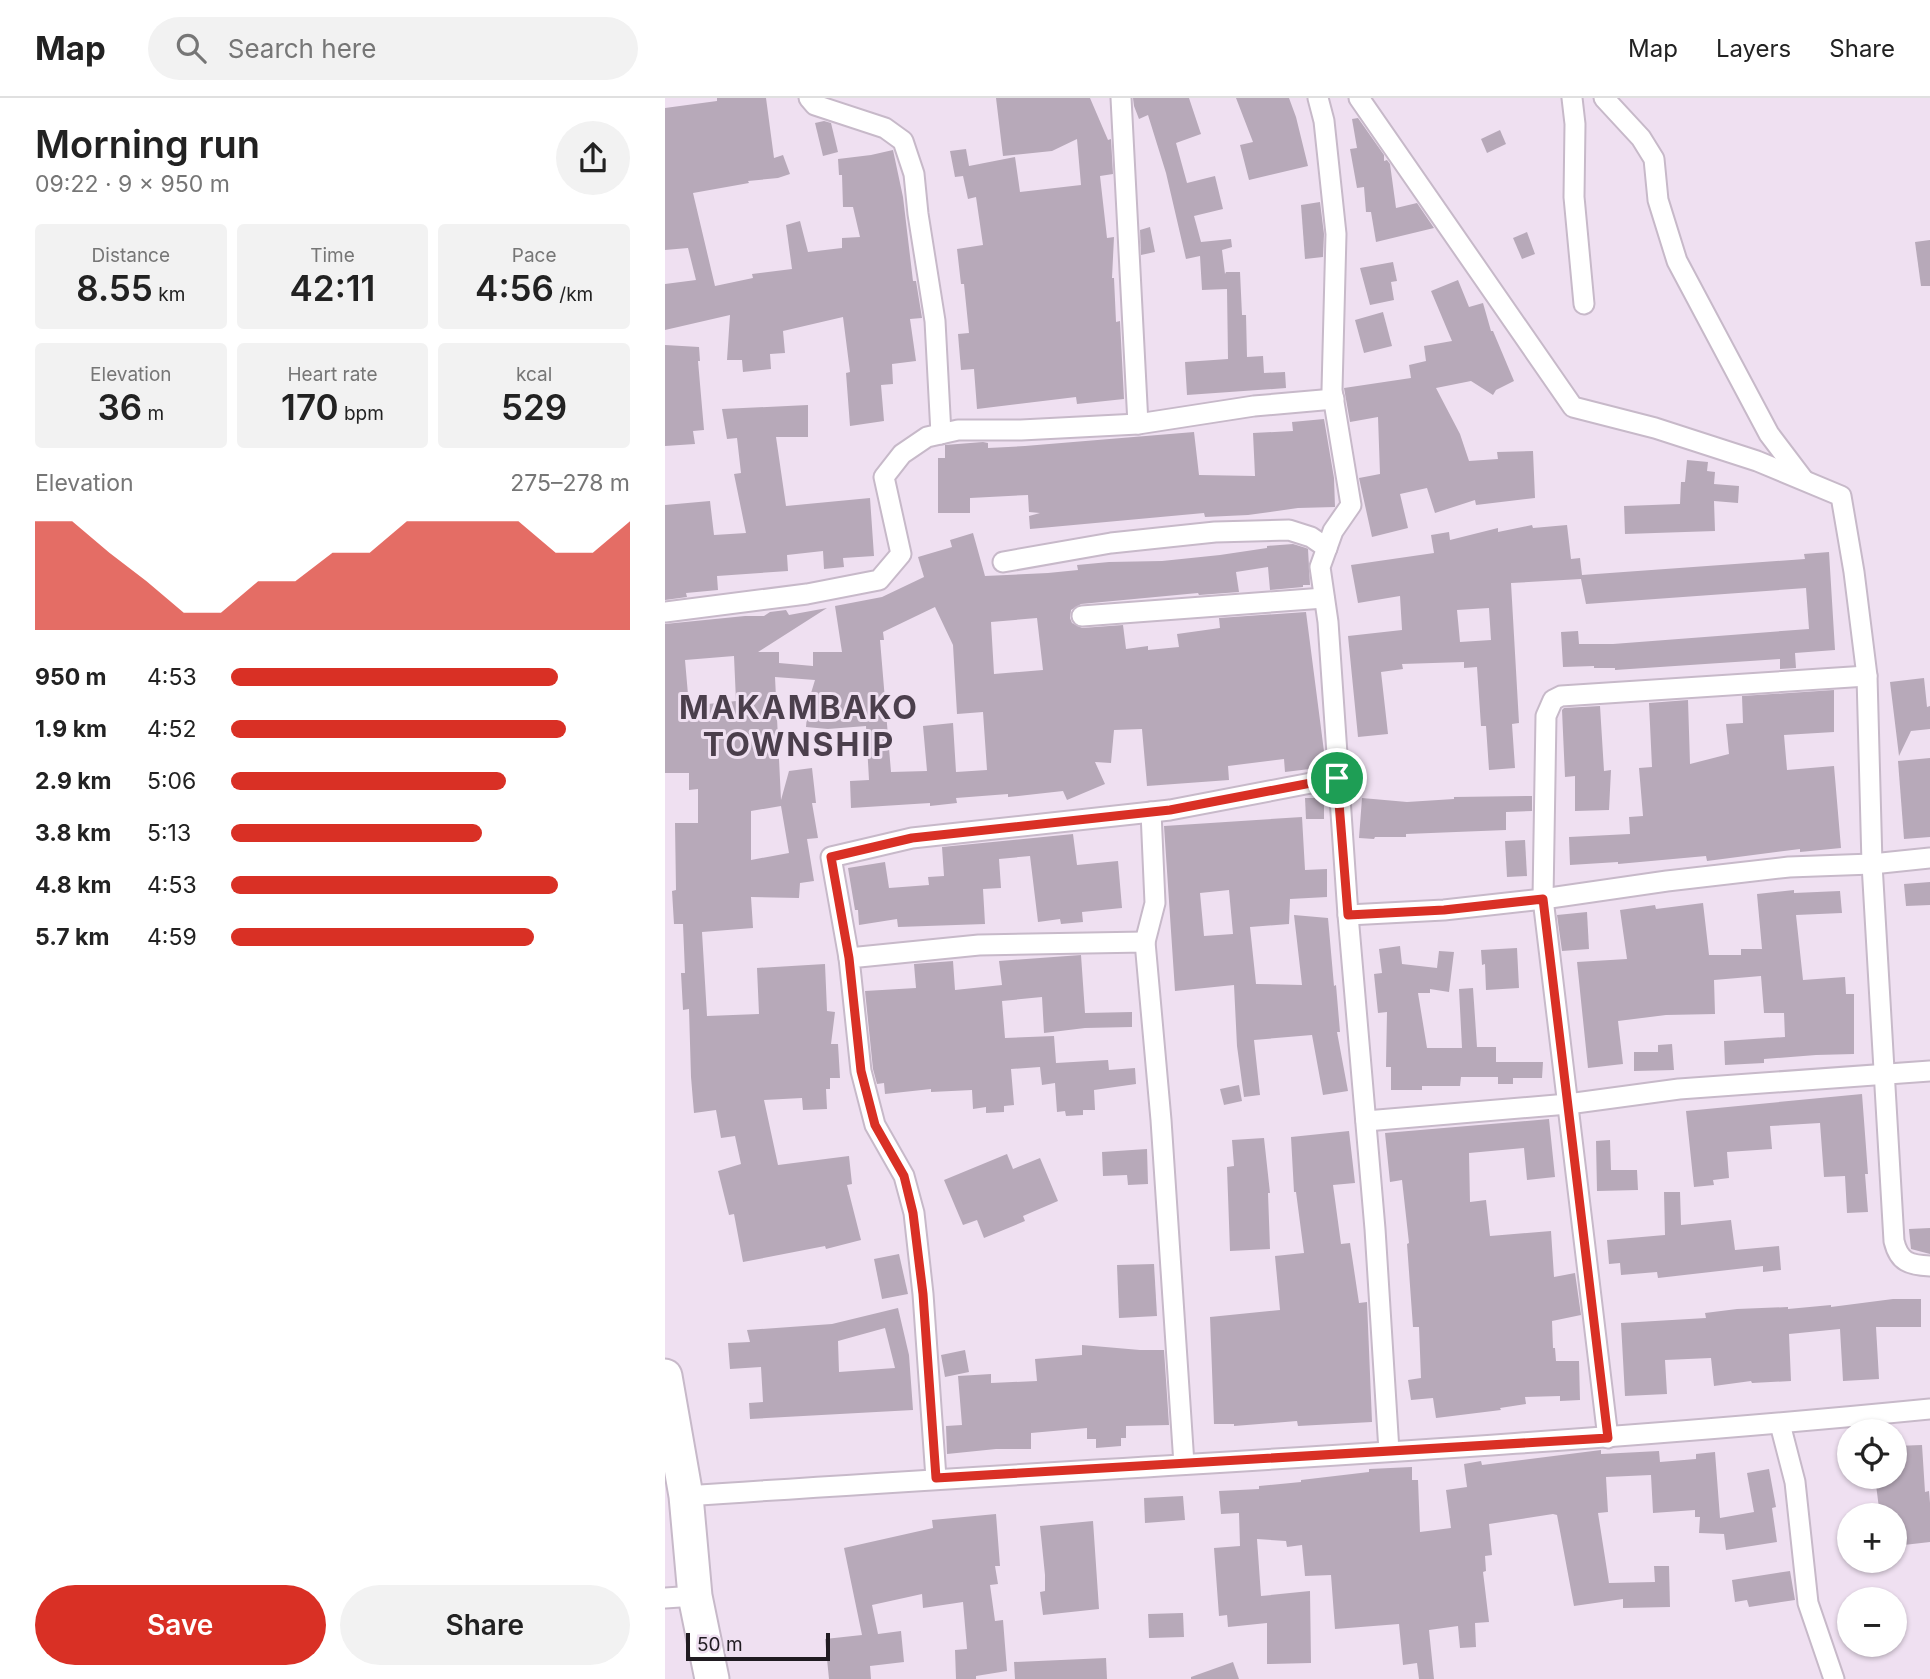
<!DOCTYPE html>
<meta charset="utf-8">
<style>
:root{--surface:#fff;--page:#f2f2f2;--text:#222;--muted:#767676;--line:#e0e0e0;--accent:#d93025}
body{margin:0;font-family:Inter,sans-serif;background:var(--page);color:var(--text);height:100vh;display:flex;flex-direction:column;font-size:26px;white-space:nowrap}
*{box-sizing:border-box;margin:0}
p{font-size:23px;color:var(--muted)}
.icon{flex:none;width:38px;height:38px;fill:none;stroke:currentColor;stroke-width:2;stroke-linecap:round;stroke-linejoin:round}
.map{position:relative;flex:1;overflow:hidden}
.sheet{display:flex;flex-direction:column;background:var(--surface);width:665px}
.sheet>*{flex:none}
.tools{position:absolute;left:1172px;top:1321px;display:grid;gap:14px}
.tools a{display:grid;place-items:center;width:70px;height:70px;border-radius:50%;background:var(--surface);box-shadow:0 2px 5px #0004;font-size:35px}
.scale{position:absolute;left:21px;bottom:18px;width:144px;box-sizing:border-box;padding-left:7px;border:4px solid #201b21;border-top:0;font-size:19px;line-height:24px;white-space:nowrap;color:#201b21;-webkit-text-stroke:5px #efe0f1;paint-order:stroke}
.pin{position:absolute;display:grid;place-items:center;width:60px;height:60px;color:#fff;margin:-30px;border:4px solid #fff;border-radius:50%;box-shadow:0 2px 7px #0007}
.round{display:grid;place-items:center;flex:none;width:74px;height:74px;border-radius:37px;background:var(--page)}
.headline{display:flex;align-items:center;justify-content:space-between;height:119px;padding:0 35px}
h1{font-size:38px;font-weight:600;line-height:52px}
.metrics{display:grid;grid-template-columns:repeat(3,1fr);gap:10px;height:119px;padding:7px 35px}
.metrics div{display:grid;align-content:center;border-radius:7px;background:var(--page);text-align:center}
.metrics b{font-size:35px;font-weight:600}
.metrics small{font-size:19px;font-weight:400}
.metrics p{font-size:19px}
.chart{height:196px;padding:14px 35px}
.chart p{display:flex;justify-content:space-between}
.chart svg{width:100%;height:126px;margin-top:7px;fill:var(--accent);opacity:.7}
.button{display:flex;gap:14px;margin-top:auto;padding:14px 35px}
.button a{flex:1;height:80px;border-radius:42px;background:var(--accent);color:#fff;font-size:28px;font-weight:600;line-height:80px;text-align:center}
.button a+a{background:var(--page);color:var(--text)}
ul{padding:0 35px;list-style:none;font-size:23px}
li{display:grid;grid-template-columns:112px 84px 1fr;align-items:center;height:52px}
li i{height:18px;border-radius:9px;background:var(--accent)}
header{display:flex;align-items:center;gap:42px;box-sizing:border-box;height:98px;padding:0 35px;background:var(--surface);border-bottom:2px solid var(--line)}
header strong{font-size:33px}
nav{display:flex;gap:38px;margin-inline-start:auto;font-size:24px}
.search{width:490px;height:63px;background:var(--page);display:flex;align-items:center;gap:18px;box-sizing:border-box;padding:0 24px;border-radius:38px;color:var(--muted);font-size:26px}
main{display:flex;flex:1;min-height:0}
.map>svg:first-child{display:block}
.building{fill:#b7a9b9;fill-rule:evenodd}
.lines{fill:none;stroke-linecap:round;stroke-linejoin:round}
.street-casing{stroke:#c7b9c9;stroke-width:23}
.highway-casing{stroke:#c7b9c9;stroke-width:37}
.street{stroke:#fff;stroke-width:19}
.highway{stroke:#fff;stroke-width:33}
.route-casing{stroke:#fff;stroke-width:14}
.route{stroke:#d93025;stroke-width:9}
.labels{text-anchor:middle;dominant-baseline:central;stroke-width:6;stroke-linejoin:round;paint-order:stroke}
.district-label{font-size:32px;font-weight:bold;letter-spacing:2px;fill:#4b3f4c;stroke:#efe0f1}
</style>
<header>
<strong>Map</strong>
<div class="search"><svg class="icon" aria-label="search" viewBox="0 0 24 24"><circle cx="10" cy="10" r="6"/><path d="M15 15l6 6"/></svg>Search here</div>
<nav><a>Map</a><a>Layers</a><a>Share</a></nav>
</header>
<main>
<section class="sheet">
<div class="headline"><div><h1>Morning run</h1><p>09:22 · 9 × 950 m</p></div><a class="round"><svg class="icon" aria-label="share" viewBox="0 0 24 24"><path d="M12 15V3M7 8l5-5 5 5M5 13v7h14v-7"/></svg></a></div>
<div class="metrics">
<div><p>Distance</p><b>8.55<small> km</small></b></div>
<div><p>Time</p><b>42:11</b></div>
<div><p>Pace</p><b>4:56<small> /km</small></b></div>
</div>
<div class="metrics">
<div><p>Elevation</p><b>36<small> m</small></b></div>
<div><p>Heart rate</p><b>170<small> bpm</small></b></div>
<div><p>kcal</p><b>529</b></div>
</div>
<div class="chart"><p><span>Elevation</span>275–278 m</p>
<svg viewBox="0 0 160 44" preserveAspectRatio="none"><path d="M0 44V6L10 6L20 17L30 27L40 38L50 38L60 27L70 27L80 17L90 17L100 6L110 6L120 6L130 6L140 17L150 17L160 6V44z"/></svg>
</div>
<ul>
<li><b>950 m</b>4:53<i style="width:82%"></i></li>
<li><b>1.9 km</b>4:52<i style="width:84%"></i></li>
<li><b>2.9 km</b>5:06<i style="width:69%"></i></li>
<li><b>3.8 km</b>5:13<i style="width:63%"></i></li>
<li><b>4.8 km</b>4:53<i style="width:82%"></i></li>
<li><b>5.7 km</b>4:59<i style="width:76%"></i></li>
</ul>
<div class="button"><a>Save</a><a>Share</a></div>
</section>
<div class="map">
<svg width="1265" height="1581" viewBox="0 0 1265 1581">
<rect width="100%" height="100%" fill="#efe0f1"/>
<g class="building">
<polygon points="52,0 101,0 109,60 118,57 125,76 113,80 83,83 84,85 28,95 50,188 88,180 87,176 127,171 121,127 135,123 143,154 177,150 177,140 195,139 188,109 178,109 177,77 174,77 173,61 206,57 228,52 238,99 248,183 251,183 257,220 245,221 251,263 227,266 228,286 216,287 219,323 185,328 181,275 185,274 178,219 118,233 120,255 105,256 106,271 78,274 77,262 62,262 65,217 0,232 0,186 31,182 23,150 0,152 0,10 52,3"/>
<polygon points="331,0 425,0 443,42 446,41 448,76 435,78 442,140 449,139 447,180 449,180 451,224 455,223 459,301 412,306 411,299 312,311 309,271 296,272 293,236 304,235 299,186 296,186 292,151 318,147 311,99 303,101 298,78 290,79 285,53 301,51 304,68 350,59 355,94 416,87 412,41 387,53 338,58"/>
<polygon points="468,0 524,0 536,36 511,45 522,85 550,78 558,111 529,118 536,144 566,141 567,149 557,152 560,176 561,174 575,174 577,217 581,217 582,259 598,258 599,275 620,274 621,290 522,297 520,264 563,261 562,191 537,192 535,158 521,161 501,75 483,17 474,21 469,8"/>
<polygon points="571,0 624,0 631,19 643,68 584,82 575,47 588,44"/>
<polygon points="693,20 719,57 719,63 722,62 725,66 731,110 752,105 769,130 711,144 706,114 701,114 699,89 692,90 685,51 692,50 687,21"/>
<polygon points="159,23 166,25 173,54 158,58 150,25"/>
<polygon points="835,32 841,46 822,55 816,41"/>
<polygon points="655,104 659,136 658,159 640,161 636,107"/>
<polygon points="485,129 490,154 476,157 475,132"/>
<polygon points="862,134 870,156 857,161 848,140"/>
<polygon points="1265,142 1265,188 1256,188 1250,144"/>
<polygon points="728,164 732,183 726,184 729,202 705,207 695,170"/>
<polygon points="793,182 804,209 818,205 826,233 828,233 849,283 831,292 828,297 806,283 771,290 795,336 804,363 833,361 832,354 868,353 870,400 811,407 810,402 770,415 762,390 735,396 743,430 707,439 694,380 715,376 713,319 685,324 679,290 746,280 744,267 761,263 759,248 787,243 766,193"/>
<polygon points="718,214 727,248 699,255 690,222"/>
<polygon points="0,247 34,249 35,263 33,263 39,332 28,333 30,346 0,348"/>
<polygon points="143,307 143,339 111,339 121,408 205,400 209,458 178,460 179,469 159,471 158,453 122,457 123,473 52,478 53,492 21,495 22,499 0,502 0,407 45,403 49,437 81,435 69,376 76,375 72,340 62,341 57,311"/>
<polygon points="659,321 669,380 670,409 633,410 583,417 540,419 539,415 365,431 364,418 375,415 364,414 363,397 305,400 305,415 273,415 273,360 280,360 280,347 318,344 323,345 323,350 360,348 529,334 534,377 590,378 588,335 628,333 627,324"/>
<polygon points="1022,362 1043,364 1042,373 1050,374 1049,386 1074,388 1073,405 1049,403 1050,433 960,436 959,408 1015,406 1016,384 1020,384"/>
<path d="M 867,427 L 868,430 L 902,427 L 906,461 L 915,460 L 917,477 L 1140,461 L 1139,456 L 1164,454 L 1170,552 L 1130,555 L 1131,570 L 1115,571 L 1115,561 L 950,572 L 950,570 L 929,570 L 929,568 L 898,569 L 896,534 L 913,533 L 914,546 L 948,546 L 1144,531 L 1141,490 L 921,506 L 916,481 L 846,485 L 854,625 L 847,626 L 850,670 L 824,672 L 821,628 L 816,628 L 812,569 L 799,570 L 799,564 L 737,566 L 738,571 L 716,574 L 723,636 L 693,639 L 683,538 L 737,532 L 735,498 L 693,505 L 686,467 L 769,455 L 766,437 L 784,434 L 785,442 L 833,430 L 833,434 ZM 824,510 L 826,542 L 795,544 L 792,512 Z"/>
<path d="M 308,435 L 320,478 L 383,475 L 413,472 L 412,467 L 444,464 L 497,463 L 555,457 L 602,450 L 602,448 L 628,446 L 641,450 L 643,451 L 645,487 L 638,487 L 638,489 L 605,492 L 603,469 L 571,474 L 574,494 L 534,497 L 533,495 L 416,506 L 406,512 L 405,520 L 407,525 L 417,530 L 458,527 L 461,551 L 483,548 L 483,552 L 514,549 L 512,536 L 555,530 L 554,520 L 641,514 L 661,669 L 620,674 L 619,661 L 563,668 L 564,682 L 482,688 L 477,631 L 449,632 L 446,665 L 430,664 L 440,686 L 402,702 L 398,693 L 343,699 L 343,696 L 291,700 L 292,705 L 265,708 L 265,705 L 186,710 L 185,683 L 204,682 L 201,628 L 163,631 L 141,629 L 143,605 L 150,582 L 110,579 L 116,702 L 124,673 L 147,670 L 151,705 L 147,705 L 153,740 L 142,741 L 149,783 L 135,785 L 134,800 L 86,799 L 88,830 L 37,834 L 42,918 L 94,916 L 92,870 L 160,866 L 162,913 L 170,914 L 166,946 L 173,946 L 175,980 L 165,980 L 165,991 L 161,991 L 162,1011 L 138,1012 L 137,1000 L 99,1002 L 113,1067 L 184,1058 L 187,1086 L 182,1087 L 196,1142 L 161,1151 L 160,1148 L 78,1164 L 69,1116 L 64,1117 L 53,1073 L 76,1066 L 70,1038 L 56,1040 L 51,1012 L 29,1015 L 26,979 L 24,911 L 18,912 L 16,875 L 20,875 L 18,826 L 9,826 L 7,793 L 11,792 L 10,725 L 33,725 L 33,691 L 24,692 L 24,675 L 0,675 L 0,526 L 80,518 L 99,518 L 105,514 L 121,512 L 124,517 L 162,510 L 93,554 L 114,554 L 114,565 L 148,568 L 148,554 L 177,554 L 170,508 L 217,499 L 259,479 L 253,459 L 287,449 L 285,442 ZM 270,509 L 288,547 L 292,616 L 318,614 L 322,672 L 291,674 L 288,625 L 258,628 L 262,673 L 226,674 L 215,542 L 219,542 L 218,534 ZM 372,520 L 378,572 L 329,576 L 326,524 ZM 69,558 L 71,603 L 24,608 L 20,562 ZM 116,708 L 124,755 L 86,762 L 86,713 Z"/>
<polygon points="1259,580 1262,609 1265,608 1265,631 1246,633 1234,658 1225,584"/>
<polygon points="1169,592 1169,634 1119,637 1122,672 1169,668 1176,750 1135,754 1135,751 1042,763 1041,758 953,766 953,764 905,767 904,739 965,736 964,719 978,718 974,670 987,669 984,605 1023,602 1025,666 1064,656 1061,626 1078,625 1077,598"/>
<polygon points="935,608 939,673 946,672 944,712 910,713 910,678 900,679 897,612 899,610"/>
<polygon points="1265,660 1265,739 1239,741 1233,663"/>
<polygon points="867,698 867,713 841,714 841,732 741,736 741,739 710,739 709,741 694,740 697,700 742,704 789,701 789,699"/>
<polygon points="640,700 659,700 659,721 641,721"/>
<path d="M 637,719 L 640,772 L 662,771 L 662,799 L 625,801 L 624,826 L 585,829 L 591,886 L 637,887 L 629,817 L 663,820 L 669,888 L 671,887 L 675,934 L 672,934 L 683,993 L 658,997 L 647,937 L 589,942 L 595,997 L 579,999 L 572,948 L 569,887 L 510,893 L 499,728 ZM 564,792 L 568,836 L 539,838 L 535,795 Z"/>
<polygon points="408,736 412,767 453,763 457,810 417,814 418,824 396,826 395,821 373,824 365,758 334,761 336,790 318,791 320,826 233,829 232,821 194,827 193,812 190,812 183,770 220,764 224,790 264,787 263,779 279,778 277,749"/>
<polygon points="860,742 862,778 842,779 840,743"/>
<polygon points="1265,784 1265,807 1241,808 1239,786"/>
<polygon points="1129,792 1129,795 1175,793 1177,815 1131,817 1138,882 1180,879 1181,896 1189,896 1189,956 1151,957 1099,961 1099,965 1060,967 1059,943 1120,939 1119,915 1099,915 1096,878 1049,882 1050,916 1001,917 953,923 958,966 923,970 912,864 962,861 955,812 990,807 991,811 1038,805 1044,857 1076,857 1076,851 1097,851 1092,796"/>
<polygon points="922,814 924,851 897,853 892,817"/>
<polygon points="735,848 737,866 772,870 774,853 789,854 784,894 765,891 765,895 753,895 762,950 797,950 794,891 808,890 812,949 831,949 831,964 878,964 877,980 848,980 848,986 833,986 833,979 796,979 795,988 757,988 757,992 726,992 726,969 721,969 722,914 713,915 709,876 717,875 714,851"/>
<polygon points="852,850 854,890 821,892 820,866 817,867 816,852"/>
<polygon points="416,857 420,915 467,914 467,929 420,930 379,935 377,899 337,903 340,940 389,938 391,965 443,962 444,972 470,970 471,986 429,992 430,1012 418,1012 418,1017 401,1018 400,1013 392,1014 390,985 377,987 375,969 346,971 349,1007 339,1008 339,1014 321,1015 321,1009 308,1011 307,992 266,994 266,991 220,996 219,985 212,986 208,971 200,893 251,890 249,866 288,863 290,892 337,887 334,863"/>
<polygon points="1007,946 1009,972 969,973 969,954 993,954 993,947"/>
<polygon points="574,987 577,1003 559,1007 555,991"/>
<polygon points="1197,996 1203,1076 1200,1076 1203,1114 1182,1115 1180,1078 1159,1079 1155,1025 1105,1028 1107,1051 1062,1054 1064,1080 1048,1082 1049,1087 1029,1089 1021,1013"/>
<polygon points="884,1021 890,1079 862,1082 859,1050 804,1055 805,1104 821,1102 825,1138 886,1133 889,1179 910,1175 916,1217 887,1223 888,1250 890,1250 891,1263 914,1263 915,1302 895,1303 895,1298 860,1299 861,1306 835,1310 836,1312 771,1320 768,1300 746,1302 743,1282 756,1280 754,1229 748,1229 742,1146 744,1145 737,1082 725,1084 720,1035"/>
<polygon points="684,1033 690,1085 668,1087 676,1146 685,1145 694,1205 702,1204 707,1324 633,1328 632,1323 569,1328 569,1326 549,1326 545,1219 615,1212 610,1158 639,1155 631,1094 629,1094 626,1039"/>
<polygon points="599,1040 605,1095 603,1095 605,1151 565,1153 562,1069 569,1068 567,1042"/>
<polygon points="945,1042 946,1072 972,1072 973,1092 932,1093 931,1043"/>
<polygon points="482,1051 483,1086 463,1087 462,1077 438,1078 437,1054"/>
<polygon points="342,1056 348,1071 375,1060 393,1103 358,1118 360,1123 319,1140 312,1122 298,1127 279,1082"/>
<polygon points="999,1094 1015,1094 1016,1127 1066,1122 1070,1152 1114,1148 1116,1172 1098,1174 1098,1168 993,1180 992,1174 956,1177 955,1165 944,1166 942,1142 1000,1137"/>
<polygon points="1265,1130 1265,1156 1246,1151 1244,1131"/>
<polygon points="234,1156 243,1196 217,1201 209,1161"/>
<polygon points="489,1166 492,1218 454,1220 452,1167"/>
<polygon points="1228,1201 1256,1201 1256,1229 1211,1229 1214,1281 1178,1283 1175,1231 1124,1236 1126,1283 1087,1285 1086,1283 1049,1288 1046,1260 1000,1262 1002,1296 960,1298 956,1225 1041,1220 1040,1215 1072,1211 1123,1209 1123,1211 1166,1207 1166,1209"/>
<path d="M 233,1210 L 244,1257 L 248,1312 L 85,1321 L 84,1305 L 98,1304 L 96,1269 L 65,1271 L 63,1245 L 85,1244 L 82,1232 L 167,1226 ZM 220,1230 L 230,1270 L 174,1274 L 173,1243 Z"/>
<polygon points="417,1247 475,1252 499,1252 504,1327 461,1328 461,1340 456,1340 456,1348 431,1350 431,1341 422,1341 422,1330 366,1335 366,1351 331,1351 282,1356 281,1328 297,1327 293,1278 326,1276 326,1285 372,1283 370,1261 417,1257"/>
<polygon points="300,1252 304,1274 280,1279 276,1257"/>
<polygon points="1257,1347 1260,1394 1264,1393 1265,1405 1265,1444 1230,1448 1230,1418 1215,1418 1210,1379 1230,1379 1230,1348"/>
<polygon points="936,1352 936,1356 994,1353 995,1364 1031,1361 1031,1356 1050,1354 1055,1420 1089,1414 1082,1375 1104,1371 1111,1409 1107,1410 1112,1444 1061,1452 1059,1436 1034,1435 1035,1419 1030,1419 1030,1412 988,1415 986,1377 941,1379 943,1414 933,1415 944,1485 990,1484 989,1468 1004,1468 1005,1509 958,1510 958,1501 909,1508 892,1417 888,1416 824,1426 827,1457 820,1458 821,1473 818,1474 824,1524 810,1525 811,1549 795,1550 793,1528 764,1532 769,1581 754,1581 752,1565 738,1567 734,1526 670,1531 666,1477 640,1478 637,1447 622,1449 621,1443 592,1441 596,1498 645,1493 646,1565 602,1566 602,1525 563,1529 562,1517 554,1518 549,1450 575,1448 574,1415 556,1416 554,1393 594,1391 594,1388 636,1384 636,1382 704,1374 704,1371 747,1369 747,1382 753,1382 755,1434 786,1430 781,1392 802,1389 799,1366 816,1363 817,1367"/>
<polygon points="518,1398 520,1422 480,1425 479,1400"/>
<polygon points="331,1416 335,1468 330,1468 333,1486 325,1487 330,1523 338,1522 342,1573 311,1578 311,1581 291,1581 290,1552 302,1551 298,1504 258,1510 257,1496 207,1507 213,1536 236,1533 239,1564 205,1568 206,1581 164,1581 160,1541 197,1537 179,1450 268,1430 267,1422"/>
<polygon points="428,1423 434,1511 378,1517 375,1494 380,1493 380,1477 375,1428"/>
<polygon points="1125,1473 1130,1502 1084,1509 1082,1502 1070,1504 1067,1482"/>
<polygon points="518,1515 519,1539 484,1540 483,1516"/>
<polygon points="441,1560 442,1581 350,1581 349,1564"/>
<polygon points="568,1564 574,1581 526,1581 526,1579"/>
</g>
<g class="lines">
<defs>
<g id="street">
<polyline points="144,0 150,7 220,30 238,43 249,76 253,116 270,223 276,336"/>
<polyline points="456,0 473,326"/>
<polyline points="653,0 659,23 671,136 667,292 686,407 668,433 655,469 663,524 683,817 710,1131 724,1353"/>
<path d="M 694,0 L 908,309 L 990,330 L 1092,363 L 1176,398 L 1189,474 L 1202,578 L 1207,766 L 1229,1143 C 1234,1164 1244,1167 1265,1168"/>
<polyline points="907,0 910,26 909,99 919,206"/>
<polyline points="939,0 976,40 989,61 993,102 1012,163 1104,336 1138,381"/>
<polyline points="338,464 446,445 550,434 624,432 646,439 662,450"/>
<polyline points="0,514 142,496 214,482 236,456 219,379 237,356 262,339 293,332 356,332 473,326 589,308 669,301"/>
<polyline points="417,518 659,500"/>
<polyline points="683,817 779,812 878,801 1002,783 1124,769 1207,766 1265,760"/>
<polyline points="480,844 490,805 486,714"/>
<polyline points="184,860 166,759 247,740 505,712 672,680"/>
<polyline points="701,1023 903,1006 1014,991 1265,973"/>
<polyline points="1115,1326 1130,1384 1143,1505 1169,1581"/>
<polyline points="943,1340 878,801 881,618 888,602 896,598 1202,578"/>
<polyline points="271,1380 258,1196 249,1115 239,1078 210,1027 196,973 184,860 314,847 480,844 496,1022 519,1366"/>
<path d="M 21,1398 C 436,1369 851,1352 1265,1311"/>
<polyline points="0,1500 30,1498"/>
</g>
<polyline id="highway" points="0,1278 21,1398 30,1498 47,1581"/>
</defs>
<use href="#street" class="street-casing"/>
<use href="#highway" class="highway-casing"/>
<use href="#street" class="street"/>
<use href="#highway" class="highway"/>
</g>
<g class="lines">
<defs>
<polygon id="route" points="672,680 683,817 779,812 878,801 943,1340 271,1380 258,1196 248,1115 239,1078 210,1027 196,973 184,860 166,759 247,740 505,712"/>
</defs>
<use href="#route" class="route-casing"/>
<use href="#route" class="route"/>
</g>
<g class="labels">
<g class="district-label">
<text x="134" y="609">MAKAMBAKO<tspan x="134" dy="37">TOWNSHIP</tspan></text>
</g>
</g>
</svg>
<div class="tools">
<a><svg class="icon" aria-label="locate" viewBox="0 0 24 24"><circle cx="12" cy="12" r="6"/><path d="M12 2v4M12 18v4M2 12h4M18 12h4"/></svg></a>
<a>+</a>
<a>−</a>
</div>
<div class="scale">50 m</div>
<div class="pin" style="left:672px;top:680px;background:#1e9e55"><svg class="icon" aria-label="arrive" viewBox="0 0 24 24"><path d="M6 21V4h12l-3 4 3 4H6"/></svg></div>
</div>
</main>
